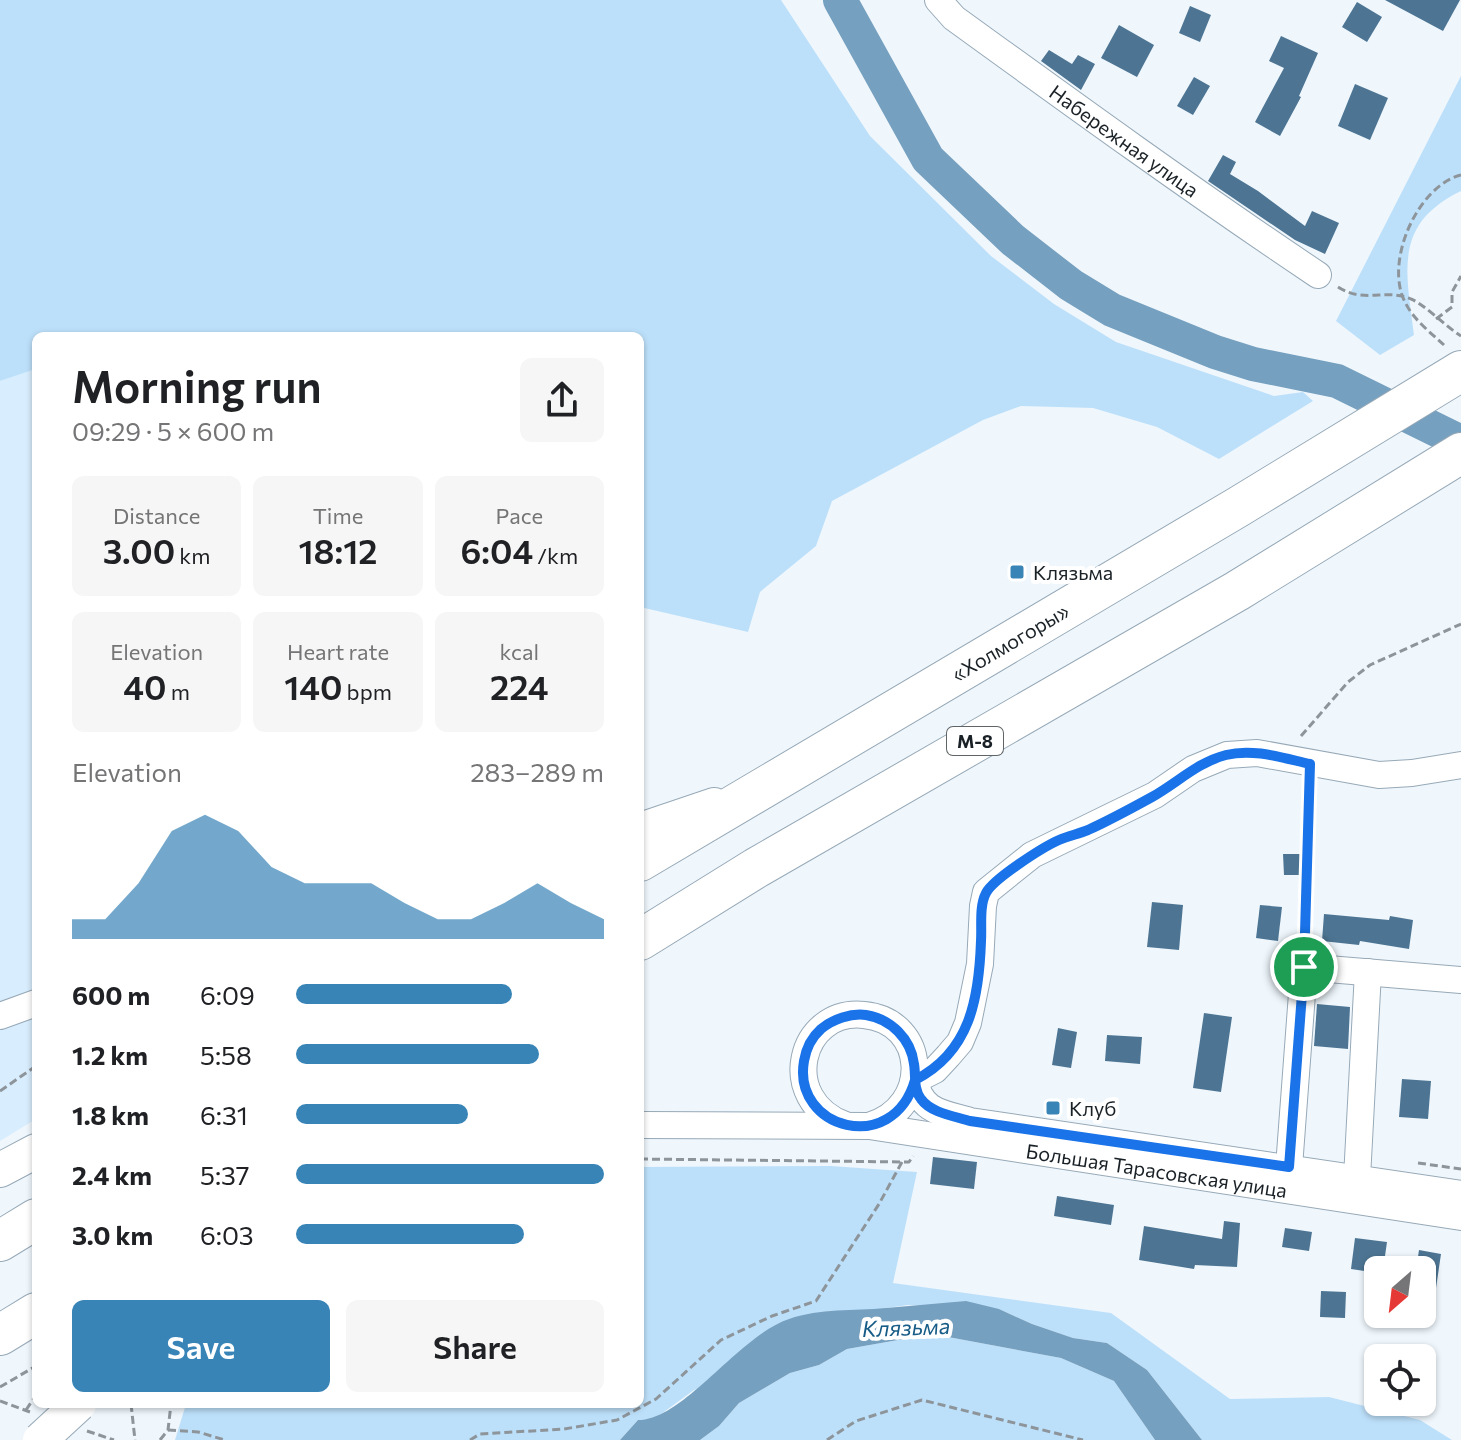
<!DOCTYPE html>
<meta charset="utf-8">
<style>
:root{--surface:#fff;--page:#f6f6f6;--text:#202124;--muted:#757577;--accent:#3884b7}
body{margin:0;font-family:Commissioner,sans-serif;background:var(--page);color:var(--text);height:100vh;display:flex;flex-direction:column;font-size:30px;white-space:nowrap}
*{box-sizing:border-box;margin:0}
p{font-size:26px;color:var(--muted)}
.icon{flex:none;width:44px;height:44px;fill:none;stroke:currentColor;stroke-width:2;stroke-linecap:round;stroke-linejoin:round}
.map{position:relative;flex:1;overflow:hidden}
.details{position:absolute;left:32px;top:332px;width:612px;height:1076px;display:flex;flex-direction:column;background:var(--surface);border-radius:12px;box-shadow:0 2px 6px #0004}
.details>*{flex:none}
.needle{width:52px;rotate:208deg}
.controls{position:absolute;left:1364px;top:1256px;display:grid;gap:16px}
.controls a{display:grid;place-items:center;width:72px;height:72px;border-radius:12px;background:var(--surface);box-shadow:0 2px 6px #0004;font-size:40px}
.pin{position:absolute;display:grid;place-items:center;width:68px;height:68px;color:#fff;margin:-34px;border:4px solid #fff;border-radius:50%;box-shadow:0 2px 8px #0007}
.round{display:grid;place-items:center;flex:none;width:84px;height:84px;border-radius:12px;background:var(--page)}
.head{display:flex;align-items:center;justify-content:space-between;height:136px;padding:0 40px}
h1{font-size:44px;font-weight:600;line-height:60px}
.figures{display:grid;grid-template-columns:repeat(3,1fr);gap:12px;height:136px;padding:8px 40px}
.figures div{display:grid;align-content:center;border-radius:12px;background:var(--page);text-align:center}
.figures b{font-size:34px;font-weight:600}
.figures small{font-size:22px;font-weight:400}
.figures p{font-size:22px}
.chart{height:224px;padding:16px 40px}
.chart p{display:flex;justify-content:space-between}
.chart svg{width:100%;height:144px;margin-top:8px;fill:var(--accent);opacity:.7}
.button{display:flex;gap:16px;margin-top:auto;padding:16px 40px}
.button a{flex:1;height:92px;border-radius:12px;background:var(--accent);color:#fff;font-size:32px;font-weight:600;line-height:92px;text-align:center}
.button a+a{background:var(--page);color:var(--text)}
ul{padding:0 40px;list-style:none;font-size:26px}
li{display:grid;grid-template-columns:128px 96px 1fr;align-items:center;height:60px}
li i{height:20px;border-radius:10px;background:var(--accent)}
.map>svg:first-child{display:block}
.built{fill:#d8edfd}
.green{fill:#bde0fa}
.water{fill:#76a0bf}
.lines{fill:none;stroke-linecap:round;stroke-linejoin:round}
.river{stroke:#76a0bf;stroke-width:34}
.building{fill:#4d7593}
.minor-casing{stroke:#97a9b7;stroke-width:28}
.major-casing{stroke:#97a9b7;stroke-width:36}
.highway-casing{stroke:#97a9b7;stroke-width:42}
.path{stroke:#8d959b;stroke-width:3;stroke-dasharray:8 4;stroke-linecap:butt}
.minor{stroke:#fff;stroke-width:26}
.major{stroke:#fff;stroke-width:34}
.highway{stroke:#fff;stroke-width:40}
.major-bridge-casing{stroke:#97a9b7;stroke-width:36;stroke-linecap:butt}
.major-bridge{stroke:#fff;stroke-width:34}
.route-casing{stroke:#fff;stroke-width:16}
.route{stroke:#1a73e8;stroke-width:10}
.poi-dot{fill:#3884b7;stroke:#fff;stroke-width:3}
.labels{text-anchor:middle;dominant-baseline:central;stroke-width:8;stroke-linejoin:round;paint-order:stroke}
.shield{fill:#fff;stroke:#5f6467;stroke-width:2}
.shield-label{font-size:18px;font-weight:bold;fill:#1a2126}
.street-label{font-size:20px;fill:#1a2126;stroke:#fff}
.poi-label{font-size:20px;fill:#1a2126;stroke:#fff;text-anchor:start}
.water-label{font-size:22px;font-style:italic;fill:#175c86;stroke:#fff}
</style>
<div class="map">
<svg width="1461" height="1440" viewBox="0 0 1461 1440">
<rect width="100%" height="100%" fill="#eff7fd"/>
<polygon class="built" points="36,369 36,1119 0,1141 0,381"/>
<g class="green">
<polygon points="0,0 781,0 870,136 991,256 1054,304 1116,342 1274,396 1303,392 1313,401 1219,459 1157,427 1093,408 1021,406 983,420 832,501 816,546 760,592 748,632 640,607 640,336 36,336 36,369 0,381"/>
<path d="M 1461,76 L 1461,191 C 1393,224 1406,271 1414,335 L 1380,355 L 1336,321 Z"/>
<polygon points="831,1166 917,1172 893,1283 1111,1313 1230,1399 1329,1397 1420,1420 1452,1440 1202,1440 1147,1370 1107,1343 1073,1338 1032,1324 999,1309 908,1305 886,1308 694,1390 653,1420 638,1420 620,1440 175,1440 186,1404 640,1404 640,1167"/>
<polygon points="932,1334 1061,1358 1114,1381 1155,1440 700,1440 719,1426 739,1403 790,1373 819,1365 847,1349"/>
</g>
<path class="water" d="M 966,1301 L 999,1309 L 1032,1324 L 1073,1338 L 1107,1343 L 1147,1370 L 1202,1440 L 1155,1440 L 1114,1381 L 1061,1358 L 932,1334 L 847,1349 L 819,1365 L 790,1373 L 739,1403 L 719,1426 L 700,1440 L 620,1440 L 638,1420 C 684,1420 738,1336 789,1319 C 821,1308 853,1311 886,1308 C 913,1306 939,1303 966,1301 Z"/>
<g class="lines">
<polyline class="river" points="840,0 928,159 1013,240 1071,285 1112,310 1215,352 1253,364 1337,381 1461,442"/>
</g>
<g class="building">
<polygon points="1385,0 1460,0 1443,31"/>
<polygon points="1357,2 1382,17 1367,42 1342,27"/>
<polygon points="1190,6 1211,15 1200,42 1179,33"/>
<polygon points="1119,25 1154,45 1137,77 1101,58"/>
<polygon points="1281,36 1318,53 1299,96 1301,97 1280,136 1255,122 1284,68 1269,61"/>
<polygon points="1049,50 1072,64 1078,55 1095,64 1081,90 1041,61"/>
<polygon points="1194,77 1210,86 1193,115 1177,106"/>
<polygon points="1355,84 1388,98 1370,140 1338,126"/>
<polygon points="1223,155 1236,162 1230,174 1258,191 1305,226 1312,211 1339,223 1325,254 1295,240 1208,181"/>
<polygon points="1283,854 1303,854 1303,875 1284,875"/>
<polygon points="1152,902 1183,905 1179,950 1147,947"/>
<polygon points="1260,905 1282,907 1278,941 1256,938"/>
<polygon points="1324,914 1389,920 1390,916 1413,920 1409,949 1360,941 1359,945 1322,941"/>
<polygon points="1317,1004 1350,1007 1348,1049 1314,1046"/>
<polygon points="1204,1013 1232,1017 1221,1092 1193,1088"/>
<polygon points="1058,1028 1077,1032 1071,1068 1052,1065"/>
<polygon points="1107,1035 1142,1037 1140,1064 1105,1061"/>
<polygon points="1402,1079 1431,1081 1428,1119 1399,1117"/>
<polygon points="933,1157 977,1162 974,1189 930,1184"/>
<polygon points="1057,1196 1114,1205 1111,1225 1054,1216"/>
<polygon points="1224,1221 1240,1223 1237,1267 1195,1265 1194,1269 1139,1260 1144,1226 1222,1239"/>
<polygon points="1285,1228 1312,1232 1309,1251 1282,1247"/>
<polygon points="1355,1238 1387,1242 1383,1270 1378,1270 1378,1273 1351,1269"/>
<polygon points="1419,1250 1441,1254 1436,1288 1422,1286 1422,1270 1416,1270"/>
<polygon points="1321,1291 1346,1292 1345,1318 1320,1317"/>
</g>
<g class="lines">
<defs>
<g id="minor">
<path id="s1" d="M 938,0 L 954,18 C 1074,105 1194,192 1318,275"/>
<polyline points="0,1016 36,1003"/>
<polyline points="915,1080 935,1070 948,1056 960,1042 968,1023 980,964 983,906 986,892 1032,855 1155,795 1193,769 1227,755 1257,753 1379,775 1412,773 1461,765"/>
<path d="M 915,1080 C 920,1112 943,1113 970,1121 L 1461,1194"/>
<path id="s2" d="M 640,1125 L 869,1126 L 1461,1217"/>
<path d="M 845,1125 C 777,1100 799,1008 864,1015 C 928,1021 933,1107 869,1126"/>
<polyline points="1289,1167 1304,967 1461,980"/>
<polyline points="1357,1178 1368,972"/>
</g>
<g id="major">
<polyline points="640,830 714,805"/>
<polyline points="0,1170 36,1151"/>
</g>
<g id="highway">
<path id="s3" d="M 640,861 L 1238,507 L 1461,371"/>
<polyline points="640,940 756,868 1237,591 1461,453"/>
<polyline points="0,1241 36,1219"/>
<polyline points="0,1335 36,1313"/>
</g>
</defs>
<use href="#minor" class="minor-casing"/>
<use href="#major" class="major-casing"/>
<use href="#highway" class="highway-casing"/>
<g class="path">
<path d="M 1338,287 C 1364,304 1386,288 1411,299 C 1424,304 1445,326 1461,336"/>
<polyline points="1436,319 1452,307 1452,292 1461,276"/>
<path d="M 1444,345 C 1431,333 1414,320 1406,304 C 1383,264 1417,186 1461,175"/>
<polyline points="1301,736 1348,682 1370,665 1461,624"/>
<polyline points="1305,943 1309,786"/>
<polyline points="0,1091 36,1066"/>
<polyline points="640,1159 909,1162 913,1156"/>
<polyline points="1418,1163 1461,1169"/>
<polyline points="0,1387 36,1366"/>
<polyline points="0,1401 30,1412"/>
<polyline points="131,1404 135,1440"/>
<polyline points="26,1410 36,1395"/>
<polyline points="168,1430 198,1432 225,1440"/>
<polyline points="87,1431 114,1440"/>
<polyline points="160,1440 168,1430 171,1404"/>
<polyline points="470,1440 480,1434 564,1429 617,1420 656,1399 721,1340 772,1316 816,1301 879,1204 902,1162"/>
<polyline points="827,1440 856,1421 922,1400 1083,1440"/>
</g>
<use href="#minor" class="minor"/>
<use href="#major" class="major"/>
<use href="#highway" class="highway"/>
<defs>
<polyline id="major-bridge" points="40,1440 79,1404"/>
</defs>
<use href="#major-bridge" class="major-bridge-casing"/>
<use href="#major-bridge" class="major-bridge"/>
</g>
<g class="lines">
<defs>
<path id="route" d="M 1304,967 L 1289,1167 L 970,1121 C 954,1116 931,1113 921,1099 C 913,1089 916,1075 914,1064 C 911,1039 891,1019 866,1015 C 851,1013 833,1019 821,1029 C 812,1037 806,1049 804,1061 C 792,1129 893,1157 915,1080 C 970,1052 979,999 981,941 C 982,927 979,906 986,893 C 993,879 1043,847 1059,840 C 1068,836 1078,834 1088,830 C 1110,820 1132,808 1152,797 C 1177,783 1198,762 1226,755 C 1253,748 1283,758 1310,764 L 1304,967"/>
</defs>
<use href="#route" class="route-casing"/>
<use href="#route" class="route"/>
</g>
<g class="poi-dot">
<rect x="1009" y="564" width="16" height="16" rx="4"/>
<rect x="1045" y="1100" width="16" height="16" rx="4"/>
</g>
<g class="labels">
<rect class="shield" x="947" y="727" width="56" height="28" rx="6"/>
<g class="shield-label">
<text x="975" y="741">М-8</text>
</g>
<g class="street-label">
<text stroke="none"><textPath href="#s1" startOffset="234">Набережная улица</textPath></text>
<text stroke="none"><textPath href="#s3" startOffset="430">«Холмогоры»</textPath></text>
<text stroke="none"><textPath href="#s2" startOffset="520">Большая Тарасовская улица</textPath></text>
</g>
<g class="poi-label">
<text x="1033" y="572">Клязьма</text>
<text x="1069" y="1108">Клуб</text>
</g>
<g class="water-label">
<text transform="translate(906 1327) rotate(-2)">Клязьма</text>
</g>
</g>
</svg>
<div class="controls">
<a><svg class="needle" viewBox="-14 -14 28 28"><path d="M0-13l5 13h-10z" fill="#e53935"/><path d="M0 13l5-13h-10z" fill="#757577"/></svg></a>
<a><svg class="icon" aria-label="locate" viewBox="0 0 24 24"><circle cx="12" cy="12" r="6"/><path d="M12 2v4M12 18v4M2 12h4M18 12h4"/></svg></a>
</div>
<div class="pin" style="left:1304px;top:967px;background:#1e9e55"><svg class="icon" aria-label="arrive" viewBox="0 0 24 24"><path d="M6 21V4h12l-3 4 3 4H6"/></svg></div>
<section class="details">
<div class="head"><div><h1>Morning run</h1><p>09:29 · 5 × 600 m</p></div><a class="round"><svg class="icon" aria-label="share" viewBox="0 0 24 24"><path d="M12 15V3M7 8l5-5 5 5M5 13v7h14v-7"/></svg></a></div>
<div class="figures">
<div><p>Distance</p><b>3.00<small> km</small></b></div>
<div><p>Time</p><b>18:12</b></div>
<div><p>Pace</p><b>6:04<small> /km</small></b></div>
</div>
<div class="figures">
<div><p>Elevation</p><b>40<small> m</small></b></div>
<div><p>Heart rate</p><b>140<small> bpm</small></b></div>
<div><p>kcal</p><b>224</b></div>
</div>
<div class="chart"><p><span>Elevation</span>283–289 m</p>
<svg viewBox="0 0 160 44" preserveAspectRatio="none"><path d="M0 44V38L10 38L20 27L30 11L40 6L50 11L60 22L70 27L80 27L90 27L100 33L110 38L120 38L130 33L140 27L150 33L160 38V44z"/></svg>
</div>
<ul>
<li><b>600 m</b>6:09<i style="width:70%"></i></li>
<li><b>1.2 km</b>5:58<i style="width:79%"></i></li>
<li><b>1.8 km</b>6:31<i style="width:56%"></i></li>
<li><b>2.4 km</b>5:37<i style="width:100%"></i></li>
<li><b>3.0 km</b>6:03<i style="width:74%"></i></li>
</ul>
<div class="button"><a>Save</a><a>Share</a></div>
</section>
</div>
